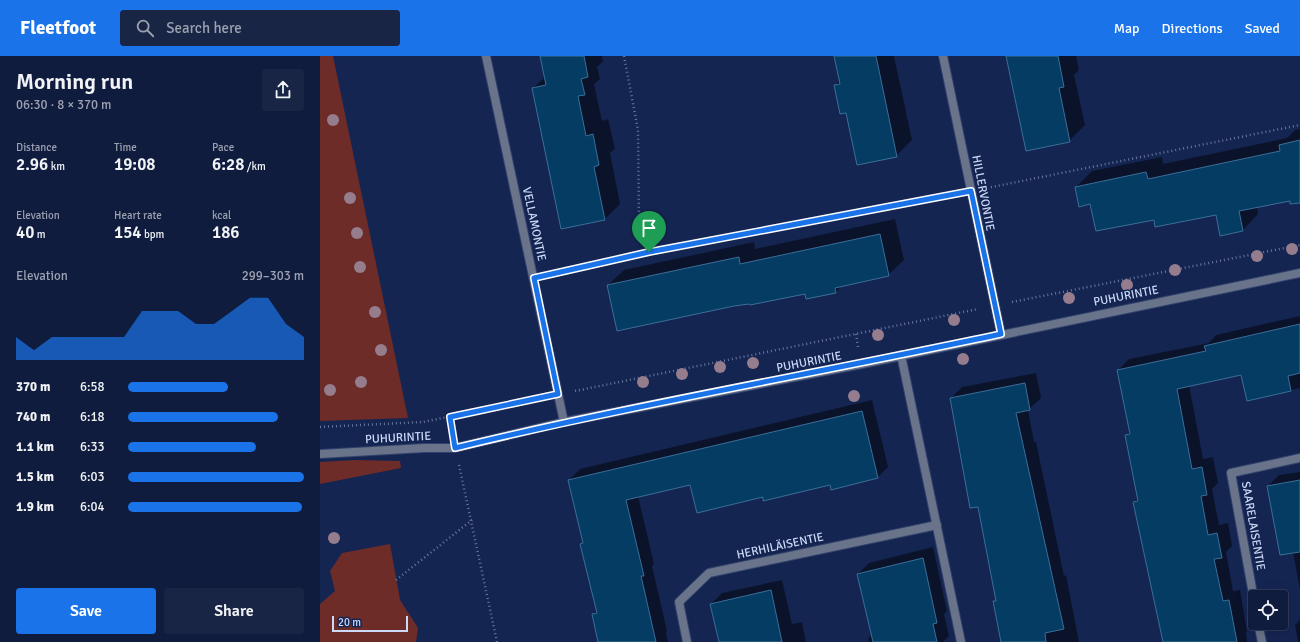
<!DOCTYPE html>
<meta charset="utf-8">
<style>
:root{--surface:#101c3e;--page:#192545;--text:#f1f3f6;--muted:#9ca1b0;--line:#303a58;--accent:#1a73e8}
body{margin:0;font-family:Signika,sans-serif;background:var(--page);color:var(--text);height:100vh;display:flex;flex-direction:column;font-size:15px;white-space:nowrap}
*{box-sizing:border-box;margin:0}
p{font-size:13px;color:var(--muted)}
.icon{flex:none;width:22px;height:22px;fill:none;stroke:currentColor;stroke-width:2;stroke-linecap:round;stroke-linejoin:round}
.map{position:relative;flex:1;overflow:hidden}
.drawer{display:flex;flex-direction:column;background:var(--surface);width:320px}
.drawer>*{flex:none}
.fabs{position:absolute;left:928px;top:534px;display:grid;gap:8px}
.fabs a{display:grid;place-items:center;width:40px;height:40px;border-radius:4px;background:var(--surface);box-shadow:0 4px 16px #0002,0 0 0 1px var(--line);font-size:20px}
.scale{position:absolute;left:12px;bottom:10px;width:76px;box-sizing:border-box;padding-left:4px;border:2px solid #ccd9f7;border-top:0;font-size:11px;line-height:14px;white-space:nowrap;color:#ccd9f7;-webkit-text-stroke:3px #152552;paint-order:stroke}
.pin{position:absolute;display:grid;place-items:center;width:34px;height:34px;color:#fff;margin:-41px -17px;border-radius:50% 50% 50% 0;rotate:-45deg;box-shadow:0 0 4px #0007}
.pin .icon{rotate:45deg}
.round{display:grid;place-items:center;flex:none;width:42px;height:42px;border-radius:4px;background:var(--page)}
.headline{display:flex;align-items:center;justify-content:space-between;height:68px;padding:0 16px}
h1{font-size:22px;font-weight:600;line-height:30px}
.metrics{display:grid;grid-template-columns:repeat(3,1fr);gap:6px;height:68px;padding:4px 16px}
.metrics div{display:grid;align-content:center}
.metrics b{font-size:17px;font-weight:600}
.metrics small{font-size:11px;font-weight:400}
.metrics p{font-size:11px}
.chart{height:112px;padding:8px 16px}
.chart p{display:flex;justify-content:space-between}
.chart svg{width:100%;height:72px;margin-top:4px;fill:var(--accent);opacity:.7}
.primary-button{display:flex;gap:8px;margin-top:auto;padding:8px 16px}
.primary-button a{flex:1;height:46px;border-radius:4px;background:var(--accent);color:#fff;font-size:16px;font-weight:600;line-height:46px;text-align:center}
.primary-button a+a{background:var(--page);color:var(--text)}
ul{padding:0 16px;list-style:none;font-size:13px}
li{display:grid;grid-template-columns:64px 48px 1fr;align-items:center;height:30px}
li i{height:10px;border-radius:5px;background:var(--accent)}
header{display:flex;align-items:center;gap:24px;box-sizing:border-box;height:56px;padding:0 20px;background:var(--accent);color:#fff}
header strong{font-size:19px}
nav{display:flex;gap:22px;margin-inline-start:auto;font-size:14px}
.search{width:280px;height:36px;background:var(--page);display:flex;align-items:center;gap:10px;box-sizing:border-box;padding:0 14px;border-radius:4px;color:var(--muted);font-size:15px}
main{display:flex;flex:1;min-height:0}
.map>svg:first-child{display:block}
.green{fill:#6e2c28}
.shadow{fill:#0007}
.building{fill:#043c63;stroke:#3c6e98}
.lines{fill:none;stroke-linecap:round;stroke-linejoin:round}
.minor-casing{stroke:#32426c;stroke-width:10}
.path{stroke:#68779d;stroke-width:2.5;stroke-dasharray:1 3;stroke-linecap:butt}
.minor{stroke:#69748b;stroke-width:8}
.tree{fill:#967d8d}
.route-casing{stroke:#fff;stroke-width:8}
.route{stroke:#1a73e8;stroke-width:5}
.labels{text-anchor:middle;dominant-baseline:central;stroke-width:3;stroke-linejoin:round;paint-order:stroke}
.street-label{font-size:12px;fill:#ccd9f7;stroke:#152552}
</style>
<header>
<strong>Fleetfoot</strong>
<div class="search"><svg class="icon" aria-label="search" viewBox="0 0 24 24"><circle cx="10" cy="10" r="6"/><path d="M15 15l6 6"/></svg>Search here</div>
<nav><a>Map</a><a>Directions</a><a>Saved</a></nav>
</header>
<main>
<section class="drawer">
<div class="headline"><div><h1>Morning run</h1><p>06:30 · 8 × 370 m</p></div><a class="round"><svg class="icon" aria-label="share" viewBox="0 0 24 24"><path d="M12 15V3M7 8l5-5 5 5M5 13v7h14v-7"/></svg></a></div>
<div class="metrics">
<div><p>Distance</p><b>2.96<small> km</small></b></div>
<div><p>Time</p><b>19:08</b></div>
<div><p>Pace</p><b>6:28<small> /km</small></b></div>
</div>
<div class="metrics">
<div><p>Elevation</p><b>40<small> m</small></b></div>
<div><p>Heart rate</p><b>154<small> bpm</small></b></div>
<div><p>kcal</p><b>186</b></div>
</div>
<div class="chart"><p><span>Elevation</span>299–303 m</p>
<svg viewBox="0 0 160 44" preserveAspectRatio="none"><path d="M0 44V30L10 38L20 30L30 30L40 30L50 30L60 30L70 14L80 14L90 14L100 22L110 22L120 14L130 6L140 6L150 22L160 30V44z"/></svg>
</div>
<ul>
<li><b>370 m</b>6:58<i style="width:57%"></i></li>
<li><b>740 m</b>6:18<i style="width:85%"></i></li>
<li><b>1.1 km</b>6:33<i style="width:73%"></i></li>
<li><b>1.5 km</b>6:03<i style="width:100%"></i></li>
<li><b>1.9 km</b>6:04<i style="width:99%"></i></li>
</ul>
<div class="primary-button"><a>Save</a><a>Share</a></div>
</section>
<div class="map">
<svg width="980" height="586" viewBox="0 0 980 586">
<rect width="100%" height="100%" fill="#152552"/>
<g class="green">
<polygon points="0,0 13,0 88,362 0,365"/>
<polygon points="35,404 80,405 81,412 0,428 0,406"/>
<polygon points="70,488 80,544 98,572 96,586 0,586 0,548 15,535 10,515 22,497"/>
</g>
<g class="shadow">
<polygon points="221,0 282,0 283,5 277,11 280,23 274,28 282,65 288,63 295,93 290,97 300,148 285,163 213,32 226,20"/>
<polygon points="516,0 574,0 592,84 576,100 527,55 515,30 520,24"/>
<polygon points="687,0 756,0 759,14 754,19 765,69 749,85"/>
<polygon points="980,73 980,139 937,151 938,158 923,174 901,178 897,157 835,162 771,147 756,131 772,115 842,101 843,108 967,82 975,74"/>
<polygon points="575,163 584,204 568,219 522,229 516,236 486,236 288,229 304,214 434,186 435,193"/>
<polygon points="980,260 980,332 927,344 922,318 869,329 883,403 893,401 898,427 892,433 899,469 908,467 912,490 906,496 913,535 920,534 927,575 926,577 927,586 843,586 814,446 819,442 806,380 810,375 798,314 809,303 889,287 896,279"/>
<polygon points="716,317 721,342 708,354 714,386 716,386 744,520 746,519 759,586 682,586 674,546 677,543 659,450 631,342 642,331"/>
<polygon points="552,344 568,411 557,422 443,440 371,427 318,440 334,508 332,510 347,575 346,577 348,586 279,586 273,558 277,554 261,488 264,486 249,424 260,413"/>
<polygon points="980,416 980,534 973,496 948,430 959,419"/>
<polygon points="613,491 627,555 624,558 629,580 623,586 549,586 548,583 552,578 538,518 549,507"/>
<polygon points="462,524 472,568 482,566 486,586 400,586 391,548 402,537"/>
<polygon points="980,564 980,586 978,586 975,569"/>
</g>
<g class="building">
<polygon points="220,0 264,0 268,21 261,23 265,39 258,40 266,80 273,78 279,109 274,111 285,164 241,173 212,32 226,29"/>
<polygon points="514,0 556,0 577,101 537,109 526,57 520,58 514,29 520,28"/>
<polygon points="686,0 738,0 744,31 739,32 750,86 706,95"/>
<polygon points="980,84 980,147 970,148 970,145 919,155 923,175 900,180 896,159 835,171 834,164 776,175 770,148 759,151 755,131 826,116 828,123 960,95 959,89"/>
<polygon points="560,178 569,220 515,232 516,237 486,243 485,238 430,249 429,248 414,250 297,275 287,229 419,201 420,208"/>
<polygon points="980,268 980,317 968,320 971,335 927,345 921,319 857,333 872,413 882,411 887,439 881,440 888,479 897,477 902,502 894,503 903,545 909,544 917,586 843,586 813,446 818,445 805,379 810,378 797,314 886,295 884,290"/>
<polygon points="705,327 710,354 696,357 744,573 725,577 726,586 681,586 673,545 676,545 658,451 650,452 630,342"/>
<polygon points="542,355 558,422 511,434 510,429 443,445 443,441 377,457 370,429 306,444 324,520 321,520 336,586 278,586 272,558 277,557 260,488 263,487 248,424"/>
<polygon points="980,424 980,496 960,499 947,430"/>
<polygon points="603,502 617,567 613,568 617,586 553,586 537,518"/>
<polygon points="451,534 462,586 399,586 390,548"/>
</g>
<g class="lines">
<defs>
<g id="minor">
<polyline points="166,0 244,366"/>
<polyline points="623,0 681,278"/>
<polyline points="581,299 641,586"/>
<polyline points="0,398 104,392 135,392 244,366 542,308 980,217"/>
<polyline points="935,549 911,417 980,402"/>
<polyline points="938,567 942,586"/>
<polyline points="367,586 359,546 389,517 617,469"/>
</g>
</defs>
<use href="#minor" class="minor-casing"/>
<g class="path">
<polyline points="304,0 318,74 319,164 329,196 634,138"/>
<polyline points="667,132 980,69"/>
<polyline points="230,218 329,196"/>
<polyline points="692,246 980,189"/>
<polyline points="536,278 538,291"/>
<polyline points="255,335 658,253"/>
<polyline points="131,361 133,376"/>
<polyline points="0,371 103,366 221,342"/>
<polyline points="139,409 177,586"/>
<polyline points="76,524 152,464"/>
</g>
<use href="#minor" class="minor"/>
</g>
<g class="tree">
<circle cx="13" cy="64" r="6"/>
<circle cx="30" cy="142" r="6"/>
<circle cx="37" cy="177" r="6"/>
<circle cx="972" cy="193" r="6"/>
<circle cx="937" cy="200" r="6"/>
<circle cx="40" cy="211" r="6"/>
<circle cx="855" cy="214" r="6"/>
<circle cx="807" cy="229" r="6"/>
<circle cx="749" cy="242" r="6"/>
<circle cx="55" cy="256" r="6"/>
<circle cx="634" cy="264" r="6"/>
<circle cx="558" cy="279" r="6"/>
<circle cx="61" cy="294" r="6"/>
<circle cx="643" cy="303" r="6"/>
<circle cx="433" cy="307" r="6"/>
<circle cx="400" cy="311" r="6"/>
<circle cx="362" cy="318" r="6"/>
<circle cx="41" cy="326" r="6"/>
<circle cx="323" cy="326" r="6"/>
<circle cx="10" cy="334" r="6"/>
<circle cx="534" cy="340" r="6"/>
<circle cx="14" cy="482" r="6"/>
</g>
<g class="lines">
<defs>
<path id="route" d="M 651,135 L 681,278 C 499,317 316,348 135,392 L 130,361 L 238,338 L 214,222 L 329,196 Z"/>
</defs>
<use href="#route" class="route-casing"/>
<use href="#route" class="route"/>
</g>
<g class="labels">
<g class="street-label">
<text transform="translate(663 137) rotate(79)">HILLERVONTIE</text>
<text transform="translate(214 168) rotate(78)">VELLAMONTIE</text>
<text transform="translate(806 240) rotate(-11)">PUHURINTIE</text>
<text transform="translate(489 306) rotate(-11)">PUHURINTIE</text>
<text transform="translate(78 382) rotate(-3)">PUHURINTIE</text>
<text transform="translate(933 470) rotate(80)">SAARELAISENTIE</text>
<text transform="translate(460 490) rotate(-12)">HERHILÄISENTIE</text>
</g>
</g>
</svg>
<div class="fabs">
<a><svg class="icon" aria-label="locate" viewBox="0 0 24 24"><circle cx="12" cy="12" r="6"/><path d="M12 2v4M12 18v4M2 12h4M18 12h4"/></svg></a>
</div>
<div class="scale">20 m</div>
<div class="pin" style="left:329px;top:196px;background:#1e9e55"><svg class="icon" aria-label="arrive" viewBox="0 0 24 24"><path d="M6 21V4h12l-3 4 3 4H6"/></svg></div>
</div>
</main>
